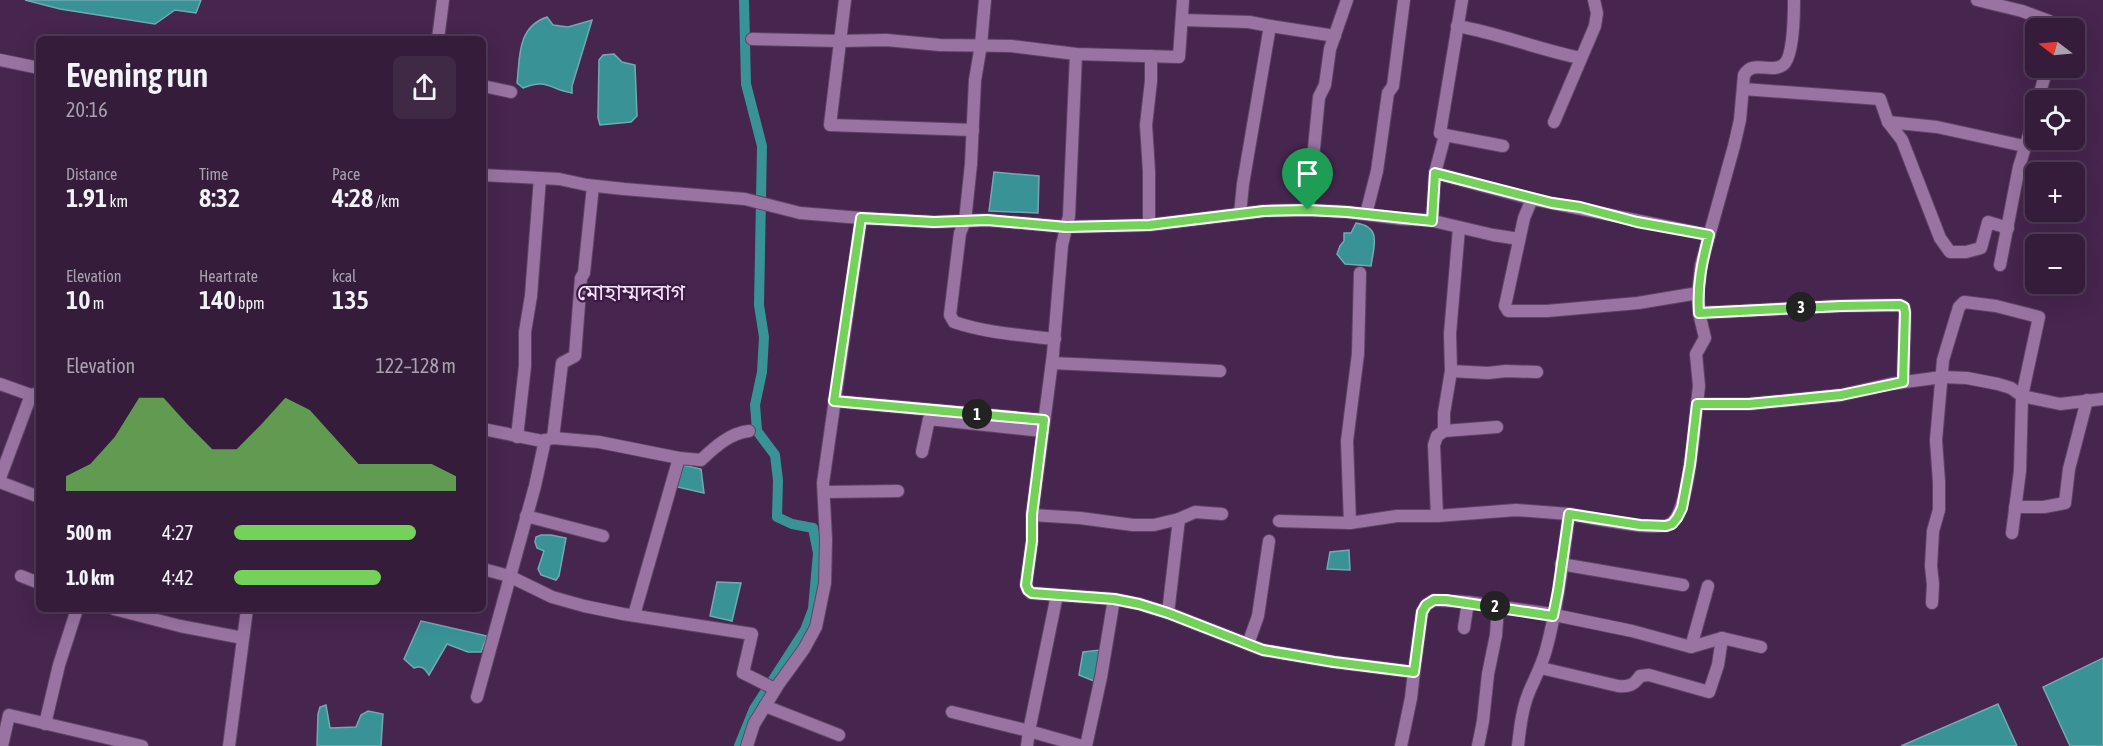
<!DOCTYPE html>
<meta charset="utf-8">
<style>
:root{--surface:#341c3a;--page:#3f2945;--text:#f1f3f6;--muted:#a9a1af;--line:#4e3a54;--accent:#74d25b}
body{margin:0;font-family:"Asap Condensed","Noto Sans Bengali",sans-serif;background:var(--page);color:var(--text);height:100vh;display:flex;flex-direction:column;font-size:22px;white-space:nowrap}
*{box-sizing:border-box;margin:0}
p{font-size:20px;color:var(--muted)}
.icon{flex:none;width:33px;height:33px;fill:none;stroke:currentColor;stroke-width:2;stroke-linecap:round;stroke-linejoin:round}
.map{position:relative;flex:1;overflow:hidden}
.details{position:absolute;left:36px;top:36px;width:450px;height:576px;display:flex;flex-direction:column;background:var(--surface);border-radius:9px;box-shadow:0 6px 24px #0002,0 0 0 2px var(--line)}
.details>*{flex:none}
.needle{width:39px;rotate:286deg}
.buttons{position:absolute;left:2025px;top:18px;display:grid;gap:12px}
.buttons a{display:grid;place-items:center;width:60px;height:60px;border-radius:9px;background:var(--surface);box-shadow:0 6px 24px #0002,0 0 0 2px var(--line);font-size:30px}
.pin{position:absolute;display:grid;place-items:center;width:51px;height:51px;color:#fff;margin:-62px -26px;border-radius:50% 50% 50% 0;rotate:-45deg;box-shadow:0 0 6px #0007}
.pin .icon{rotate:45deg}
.km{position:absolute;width:30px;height:30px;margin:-15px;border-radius:50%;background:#222;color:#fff;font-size:16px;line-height:30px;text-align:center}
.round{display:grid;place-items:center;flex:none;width:63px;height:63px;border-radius:9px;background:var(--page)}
.summary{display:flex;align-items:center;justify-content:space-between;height:102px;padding:0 30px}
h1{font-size:33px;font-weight:600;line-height:45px}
.figures{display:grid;grid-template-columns:repeat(3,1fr);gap:9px;height:102px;padding:6px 30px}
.figures div{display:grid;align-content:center}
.figures b{font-size:26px;font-weight:600}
.figures small{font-size:16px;font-weight:400}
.figures p{font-size:16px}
.chart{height:168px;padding:12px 30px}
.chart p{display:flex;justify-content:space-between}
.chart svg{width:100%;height:108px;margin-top:6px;fill:var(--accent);opacity:.7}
ul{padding:0 30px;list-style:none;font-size:20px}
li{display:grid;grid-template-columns:96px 72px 1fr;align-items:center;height:45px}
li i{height:15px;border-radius:8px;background:var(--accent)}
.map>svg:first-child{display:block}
.water{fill:#399296;stroke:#71aab4;stroke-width:1.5}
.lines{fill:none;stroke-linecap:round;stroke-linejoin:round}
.canal{stroke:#399296;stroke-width:10}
.street-casing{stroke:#604367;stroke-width:14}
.street{stroke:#9974a2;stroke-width:12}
.route-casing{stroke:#fff;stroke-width:12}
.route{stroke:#74d25b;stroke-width:8}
.labels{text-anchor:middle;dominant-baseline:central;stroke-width:4.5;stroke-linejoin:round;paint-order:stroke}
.quarter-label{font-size:22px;fill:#f5e1fa;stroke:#3b1b43}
</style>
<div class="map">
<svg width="2103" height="746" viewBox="0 0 2103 746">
<rect width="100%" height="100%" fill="#46254e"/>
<g class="water">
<polygon points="25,0 201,0 196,13 175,10 155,24 60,9"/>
<path d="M 547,17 L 553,25 L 568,27 L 592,20 L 572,86 L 572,93 C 549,89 547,78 523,88 L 517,83 C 520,57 517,27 547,17 Z"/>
<polygon points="614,54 622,62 635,65 637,116 631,122 600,125 598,118 599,60 603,55"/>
<polygon points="994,172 1039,176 1038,213 989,211"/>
<path d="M 1356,223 C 1382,227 1374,245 1371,266 L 1345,264 L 1337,254 L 1340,246 L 1344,241 L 1344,233 L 1351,233 Z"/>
<polygon points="678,464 701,469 704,493 673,486"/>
<polygon points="541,535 551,535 566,538 559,576 556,580 541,575 538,569 544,551 537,548 535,542 536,537"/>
<polygon points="1349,550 1350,570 1327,569 1330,552"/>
<polygon points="717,582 741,583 732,621 710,616"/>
<path d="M 421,621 L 487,636 L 481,652 L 468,652 L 447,644 L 429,675 C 425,669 422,665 414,668 L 404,659 Z"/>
<polygon points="1100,650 1096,679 1094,681 1079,675 1083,652"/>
<polygon points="2103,658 2103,746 2070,746 2043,687"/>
<polygon points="1998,704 2017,746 1901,746"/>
<polygon points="326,705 330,728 356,727 361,715 368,711 383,714 381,746 317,746 318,714 320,707"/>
</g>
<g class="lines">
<polyline class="canal" points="739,746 754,709 805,630 813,609 818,553 813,528 792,524 777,517 778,480 775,455 757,431 755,405 762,372 764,337 759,305 762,146 746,84 744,0"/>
<defs>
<g id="street">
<polyline points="845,0 830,125 973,130"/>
<path d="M 985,0 L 981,45 L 975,80 L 971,164 L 965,221 L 960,233 L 950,315 L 954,322 C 986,333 1021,335 1055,339"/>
<polyline points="1977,0 2022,11 2049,21 2056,28"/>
<polyline points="1182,20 1249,22 1270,26 1243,184 1240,214"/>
<polyline points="1270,26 1335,36"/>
<path d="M 1457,26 C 1499,33 1539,50 1581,58"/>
<polyline points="438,39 443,0"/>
<polyline points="752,39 840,41 886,40 940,45 1011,46 1076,54 1179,57 1183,0"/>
<polyline points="1076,54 1069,216 1062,245 1053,354 1032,515 1032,541 1026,585 1028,590 1031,593 1114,599 1139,604 1168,613 1263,650 1334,662 1414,672 1422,612 1426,605 1434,600 1468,602 1545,613 1632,631 1691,647 1708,586"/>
<polyline points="0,60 39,68"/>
<polyline points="483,86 511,92"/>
<polyline points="1743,89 1880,99 1888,122 1902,140 1940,238 1950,252 1966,252 1981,248 1988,222 2008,228"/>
<polyline points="2038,100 2047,68"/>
<polyline points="1554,122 1595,26 1597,13 1594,0"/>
<polyline points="1888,122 1937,127 2024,146"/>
<polyline points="1445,135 1503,146"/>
<polyline points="1435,173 1532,199"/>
<polyline points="483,175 559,179 587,185 624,189 745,199 800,213 861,218 823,483 826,539 825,583 816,627 804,649 778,685 754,724 747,746"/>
<polyline points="1308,210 1319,97 1325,85 1330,49 1347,0"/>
<polyline points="1366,214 1377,171 1388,93 1393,86 1404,0"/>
<polyline points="861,218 934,222 987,220 1066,227 1149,225 1264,211 1308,210 1347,212 1402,219 1429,220 1493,235 1519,239"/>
<polyline points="1432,221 1435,173 1445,135 1440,133 1462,0"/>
<polyline points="1149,225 1149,171 1146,125 1151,81 1151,56"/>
<polyline points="2000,265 2019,167 2036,112"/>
<polyline points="1698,293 1638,303 1547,311 1508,311 1505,306 1524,218 1532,199 1709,235"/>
<polyline points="1699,313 1841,306 1900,305 1904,307 1905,313 1903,382"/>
<polyline points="1052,363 1220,371"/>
<polyline points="1451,371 1488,373 1506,371 1537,372"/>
<polyline points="0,384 31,395 39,393"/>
<polyline points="834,401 1044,420"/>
<path d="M 1697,404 L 1699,386 L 1696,354 L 1705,338 L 1699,313 L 1698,293 L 1701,265 L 1734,146 L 1740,120 L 1744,75 C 1753,59 1771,74 1783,65 C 1794,58 1794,12 1794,0"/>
<polyline points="483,429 542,441 553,438 599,442 679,458 634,615"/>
<polyline points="1444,431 1497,427"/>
<polyline points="517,437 525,366 525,332 531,296 540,178"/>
<polyline points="553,438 562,363 575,356 581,278 584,273 593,186"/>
<polyline points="922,452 929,419 1043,431"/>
<path d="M 679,458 L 701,460 C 715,447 730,433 749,431"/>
<polyline points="0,478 31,395"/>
<polyline points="0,482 39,497"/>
<polyline points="824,492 898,491"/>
<polyline points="2015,507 2044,507 2065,503 2069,469 2087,400"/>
<polyline points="1032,515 1080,518 1133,525 1154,525 1179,519 1195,512 1222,514"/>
<polyline points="526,516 603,536"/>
<polyline points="1437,516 1434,445 1437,436 1444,431 1444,413 1451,371 1450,334 1459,228"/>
<polyline points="1279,521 1350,523 1397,516 1437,516 1516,510 1569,514"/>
<polyline points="1350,523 1347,441 1358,354 1360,273"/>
<polyline points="1561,564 1683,585"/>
<polyline points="483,569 509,576 552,597 584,606 623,614 752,634 743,673 775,689"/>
<polyline points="21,576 39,583"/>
<polyline points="1057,595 1029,731 1082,746"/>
<polyline points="1932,603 1933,584 1931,566 1933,531 1939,510 1939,482 1936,440 1943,360 1959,307 1964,302 1996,306 2039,317 2022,396 2020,471 2012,533"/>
<polyline points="114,609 180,626 243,638"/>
<polyline points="1168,613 1179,519"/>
<polyline points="1464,628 1468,602"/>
<polyline points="1248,644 1258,616 1269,541"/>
<polyline points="1691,647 1722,638"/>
<path d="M 1541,668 L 1618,686 C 1629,687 1634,685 1640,676 L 1649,675 L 1709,692 L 1718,665 L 1722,638 L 1761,647"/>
<polyline points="477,697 535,486 545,440"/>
<polyline points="765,706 839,735"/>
<polyline points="952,712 1029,731 1027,746"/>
<polyline points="45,724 59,665 77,609"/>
<polyline points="2,746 9,715 142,746"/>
<polyline points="229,746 247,609"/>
<polyline points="1086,746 1101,677 1114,599"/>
<polyline points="1401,746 1411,698 1414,672"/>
<polyline points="1478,746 1483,721 1488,674 1496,635 1498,607"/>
<path d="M 1518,746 C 1520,728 1522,709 1529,692 C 1535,678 1542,665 1546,650 C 1558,606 1563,559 1569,514 C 1586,517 1657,532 1670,524 C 1689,514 1694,426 1697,404 L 1749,404 L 1841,395 L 1890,384 L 1942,377 L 1967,378 L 1998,384 L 2011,388 L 2022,396 L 2060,404 L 2103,399"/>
</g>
</defs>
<use href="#street" class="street-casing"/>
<use href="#street" class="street"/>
</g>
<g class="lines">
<defs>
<path id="route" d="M 1435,173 L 1552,203 L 1580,207 L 1637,222 L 1709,235 C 1702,262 1697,285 1699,313 L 1841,306 L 1900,305 L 1904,307 L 1905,313 L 1903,382 L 1841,395 L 1749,404 L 1697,404 L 1690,465 L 1682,508 L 1677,518 L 1672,524 L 1666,526 L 1640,525 L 1569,514 L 1558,591 L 1553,616 L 1446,600 L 1434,600 L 1426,605 L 1422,612 L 1414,672 L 1334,662 L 1263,650 L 1168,613 L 1139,604 L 1114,599 L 1032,593 L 1028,590 L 1026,585 L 1032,541 L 1032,515 L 1044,420 L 834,401 L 861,218 L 934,222 L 987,220 L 1066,227 L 1149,225 L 1264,211 L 1308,210 L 1347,212 L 1432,221 Z"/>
</defs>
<use href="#route" class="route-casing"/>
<use href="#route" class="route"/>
</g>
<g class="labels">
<g class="quarter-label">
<text x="631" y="292">মোহাম্মদবাগ</text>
</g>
</g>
</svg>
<div class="buttons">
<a><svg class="needle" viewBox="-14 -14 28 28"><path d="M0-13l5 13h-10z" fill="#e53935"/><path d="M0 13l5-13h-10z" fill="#a9a1af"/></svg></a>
<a><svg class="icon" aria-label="locate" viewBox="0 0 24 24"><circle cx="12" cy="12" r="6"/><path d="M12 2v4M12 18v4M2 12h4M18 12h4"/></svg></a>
<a>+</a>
<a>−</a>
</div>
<div class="pin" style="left:1308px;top:210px;background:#1e9e55"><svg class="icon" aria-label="arrive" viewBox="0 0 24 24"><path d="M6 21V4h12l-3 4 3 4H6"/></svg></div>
<b class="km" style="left:977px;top:414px">1</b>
<b class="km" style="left:1495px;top:606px">2</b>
<b class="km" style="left:1801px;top:307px">3</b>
<section class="details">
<div class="summary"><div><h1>Evening run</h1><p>20:16</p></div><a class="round"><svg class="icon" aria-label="share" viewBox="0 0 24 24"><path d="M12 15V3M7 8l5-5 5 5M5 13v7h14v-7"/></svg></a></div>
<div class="figures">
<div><p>Distance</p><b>1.91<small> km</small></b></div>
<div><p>Time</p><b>8:32</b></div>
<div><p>Pace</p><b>4:28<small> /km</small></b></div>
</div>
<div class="figures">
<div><p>Elevation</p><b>10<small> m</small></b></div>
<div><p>Heart rate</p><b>140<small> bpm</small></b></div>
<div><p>kcal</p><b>135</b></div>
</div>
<div class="chart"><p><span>Elevation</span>122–128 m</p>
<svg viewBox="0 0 160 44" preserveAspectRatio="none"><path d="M0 44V38L10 33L20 22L30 6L40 6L50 17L60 27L70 27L80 17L90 6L100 11L110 22L120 33L130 33L140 33L150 33L160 38V44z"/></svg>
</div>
<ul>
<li><b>500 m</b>4:27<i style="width:82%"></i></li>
<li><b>1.0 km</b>4:42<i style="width:66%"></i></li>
</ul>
</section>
</div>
